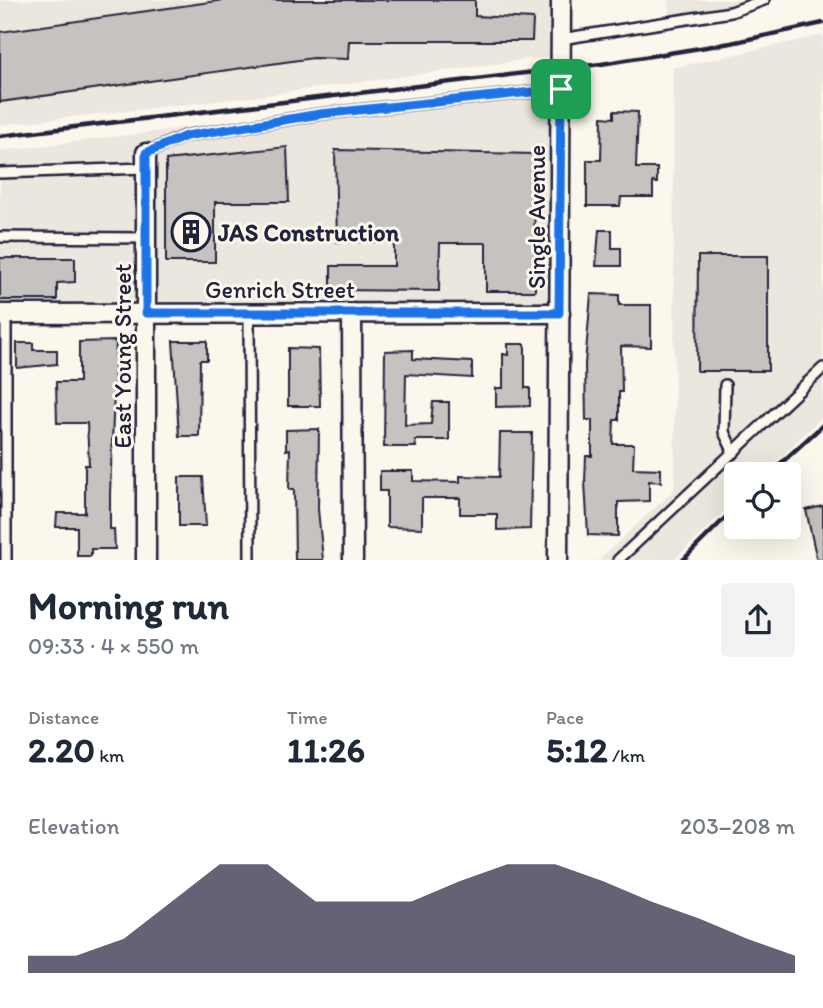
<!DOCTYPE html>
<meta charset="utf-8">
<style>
:root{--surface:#fff;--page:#f2f2f3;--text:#1f2937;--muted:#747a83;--accent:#22223b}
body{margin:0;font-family:Itim,sans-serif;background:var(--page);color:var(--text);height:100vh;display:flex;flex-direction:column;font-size:26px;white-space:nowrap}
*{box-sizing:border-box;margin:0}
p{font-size:23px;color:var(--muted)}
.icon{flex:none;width:38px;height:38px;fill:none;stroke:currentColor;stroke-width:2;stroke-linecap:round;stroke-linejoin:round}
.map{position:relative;height:560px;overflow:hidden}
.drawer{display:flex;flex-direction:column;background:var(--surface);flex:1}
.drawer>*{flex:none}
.fabs{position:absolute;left:724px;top:462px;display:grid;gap:14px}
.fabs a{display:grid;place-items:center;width:77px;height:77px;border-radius:7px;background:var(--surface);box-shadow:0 7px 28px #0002;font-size:35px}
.pin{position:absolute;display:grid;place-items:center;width:60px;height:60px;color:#fff;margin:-30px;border-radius:14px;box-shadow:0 4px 10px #0006}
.round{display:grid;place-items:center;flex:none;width:74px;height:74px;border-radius:7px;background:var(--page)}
.overview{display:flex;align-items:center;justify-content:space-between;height:119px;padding:0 28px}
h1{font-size:38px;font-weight:800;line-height:52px}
.figures{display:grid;grid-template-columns:repeat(3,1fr);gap:10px;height:119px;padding:7px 28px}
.figures div{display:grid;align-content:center}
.figures b{font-size:35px;font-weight:800}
.figures small{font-size:19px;font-weight:400}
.figures p{font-size:19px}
.chart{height:196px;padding:14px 28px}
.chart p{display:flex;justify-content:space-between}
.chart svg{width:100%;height:126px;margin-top:7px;fill:var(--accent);opacity:.7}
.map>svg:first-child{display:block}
.built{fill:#ebe7df}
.building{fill:#c6c2c0;stroke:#22223b;stroke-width:2}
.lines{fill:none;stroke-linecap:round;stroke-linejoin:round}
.service-casing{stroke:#22223b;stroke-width:14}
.minor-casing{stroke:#22223b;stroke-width:23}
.service{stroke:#fbf7ec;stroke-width:9}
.minor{stroke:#fbf7ec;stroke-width:18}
.rail{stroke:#22223b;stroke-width:4.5}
.route-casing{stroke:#fff;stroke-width:14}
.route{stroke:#1a73e8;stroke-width:9}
.labels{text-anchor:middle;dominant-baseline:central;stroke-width:6;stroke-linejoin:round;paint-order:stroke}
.street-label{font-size:24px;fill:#22223b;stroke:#fbf7ec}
.poi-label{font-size:24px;font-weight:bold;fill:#22223b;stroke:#fbf7ec;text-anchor:start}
</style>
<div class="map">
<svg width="823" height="560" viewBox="0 0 823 560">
<rect width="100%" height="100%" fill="#fbf7ec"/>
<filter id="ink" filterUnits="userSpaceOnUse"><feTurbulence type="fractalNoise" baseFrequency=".0143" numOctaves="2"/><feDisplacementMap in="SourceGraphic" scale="14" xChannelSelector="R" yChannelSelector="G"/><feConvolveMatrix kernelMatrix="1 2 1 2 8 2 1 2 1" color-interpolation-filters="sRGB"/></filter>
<g filter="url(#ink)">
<g class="built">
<polygon points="0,0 561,0 560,55 251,97 0,125"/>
<polygon points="668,0 750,0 704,13 669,16"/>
<polygon points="823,35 823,416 763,474 737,474 737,499 674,560 592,560 600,559 675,489 673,68"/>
<polygon points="559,81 560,313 0,314 0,151"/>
</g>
<g class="building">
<polygon points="224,0 475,0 475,16 533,19 532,41 349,41 348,59 313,58 0,102 0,32"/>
<polygon points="614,111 638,112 636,168 657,168 657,183 653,182 653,197 621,197 620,206 587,206 587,160 601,160 602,117 614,118"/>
<polygon points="287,147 289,202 215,202 215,262 166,262 166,160"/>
<polygon points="335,150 534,154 535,291 486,291 486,243 440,243 439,291 331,290 331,266 394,266 394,242 337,242"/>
<polygon points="599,230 612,230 612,248 621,248 621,266 596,266"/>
<polygon points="698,256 768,256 768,371 697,371"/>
<polygon points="0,258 75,258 75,282 57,283 57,300 0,300"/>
<polygon points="591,294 619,295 619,305 651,305 651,347 621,346 622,392 619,392 619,420 614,420 613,444 634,444 633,468 661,469 661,482 649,481 649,501 618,502 618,536 588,535 585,482 586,456 592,456 592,420 586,420 585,364"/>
<polygon points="116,341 110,494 110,529 114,529 115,549 91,549 91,556 77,556 77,527 56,527 57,513 85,513 85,465 89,465 87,423 57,423 56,382 79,382 79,342"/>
<polygon points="173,341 207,341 207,360 200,360 199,436 179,436"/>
<polygon points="17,343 33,343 33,350 57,350 57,364 17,368"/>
<polygon points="508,344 525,344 525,388 530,388 530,406 496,407 496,388 503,388 503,354 508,355"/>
<polygon points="288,348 319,349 320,406 288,406"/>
<polygon points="413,350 413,359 472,362 472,378 406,374 405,425 431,424 433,402 449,402 449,440 415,440 416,447 384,447 385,351"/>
<polygon points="319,429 318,509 323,560 295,560 294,489 289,489 290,449 286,450 286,430"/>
<polygon points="500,433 532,433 530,529 497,530 497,514 460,514 460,498 422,498 422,528 387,527 387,491 380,491 380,471 413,471 413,481 460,482 460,476 499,477"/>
<polygon points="179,477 203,477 206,526 179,526"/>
<polygon points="823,506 823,560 817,560 806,510"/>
</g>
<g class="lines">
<defs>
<g id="service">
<polyline points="561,39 731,12 764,0"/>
<polyline points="146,153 185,136 320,114 561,89"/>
<polyline points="0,173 146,168"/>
<polyline points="0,237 146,238"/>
<polyline points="249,313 250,560"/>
<polyline points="725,385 724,432 734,453"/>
<polyline points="6,560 6,314"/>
<polyline points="618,560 823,368"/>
</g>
<g id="minor">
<polyline points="146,153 146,560"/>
<polyline points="352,313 353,560"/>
<polyline points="0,314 560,313"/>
<polyline points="558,560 561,0"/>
</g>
</defs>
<use href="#service" class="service-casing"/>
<use href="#minor" class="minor-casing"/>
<use href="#service" class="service"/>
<use href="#minor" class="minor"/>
<g class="rail">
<polyline points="0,136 601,64 731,43 823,23"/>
<polyline points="769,474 823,425"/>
<polyline points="683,560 737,506"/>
</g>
</g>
</g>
<g class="lines" filter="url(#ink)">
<defs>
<polygon id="route" points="561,89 559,313 146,313 146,153 186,136 320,114"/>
</defs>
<use href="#route" class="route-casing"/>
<use href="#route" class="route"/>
</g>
<defs>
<symbol id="building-ring" viewBox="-11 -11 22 22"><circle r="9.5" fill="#fbf7ec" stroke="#22223b" stroke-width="1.5"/><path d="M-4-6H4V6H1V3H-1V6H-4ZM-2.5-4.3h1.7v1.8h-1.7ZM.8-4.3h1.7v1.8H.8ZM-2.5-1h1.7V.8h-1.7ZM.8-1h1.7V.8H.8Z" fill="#22223b"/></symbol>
</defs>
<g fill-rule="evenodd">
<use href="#building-ring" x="169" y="210" width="44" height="44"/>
</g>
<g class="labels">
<g class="street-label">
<text transform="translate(536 217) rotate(-90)">Single Avenue</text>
<text x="280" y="289">Genrich Street</text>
<text transform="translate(122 356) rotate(-90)">East Young Street</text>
</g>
<g class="poi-label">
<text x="218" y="232">JAS Construction</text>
</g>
</g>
</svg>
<div class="fabs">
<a><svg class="icon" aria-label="locate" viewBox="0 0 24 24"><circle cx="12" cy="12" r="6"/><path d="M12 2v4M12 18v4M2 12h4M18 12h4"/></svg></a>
</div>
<div class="pin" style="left:561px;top:89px;background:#1e9e55"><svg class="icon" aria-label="arrive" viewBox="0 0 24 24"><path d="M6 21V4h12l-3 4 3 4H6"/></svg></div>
</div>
<section class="drawer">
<div class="overview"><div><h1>Morning run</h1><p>09:33 · 4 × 550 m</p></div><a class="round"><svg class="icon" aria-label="share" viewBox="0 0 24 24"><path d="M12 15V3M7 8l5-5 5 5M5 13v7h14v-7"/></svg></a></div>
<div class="figures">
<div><p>Distance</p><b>2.20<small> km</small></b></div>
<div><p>Time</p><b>11:26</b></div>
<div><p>Pace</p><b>5:12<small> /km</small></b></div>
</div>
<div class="chart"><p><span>Elevation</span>203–208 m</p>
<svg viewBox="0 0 160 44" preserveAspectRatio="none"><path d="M0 44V38L10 38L20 32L30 19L40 6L50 6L60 19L70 19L80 19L90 12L100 6L110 6L120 12L130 19L140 25L150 32L160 38V44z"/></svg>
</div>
</section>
